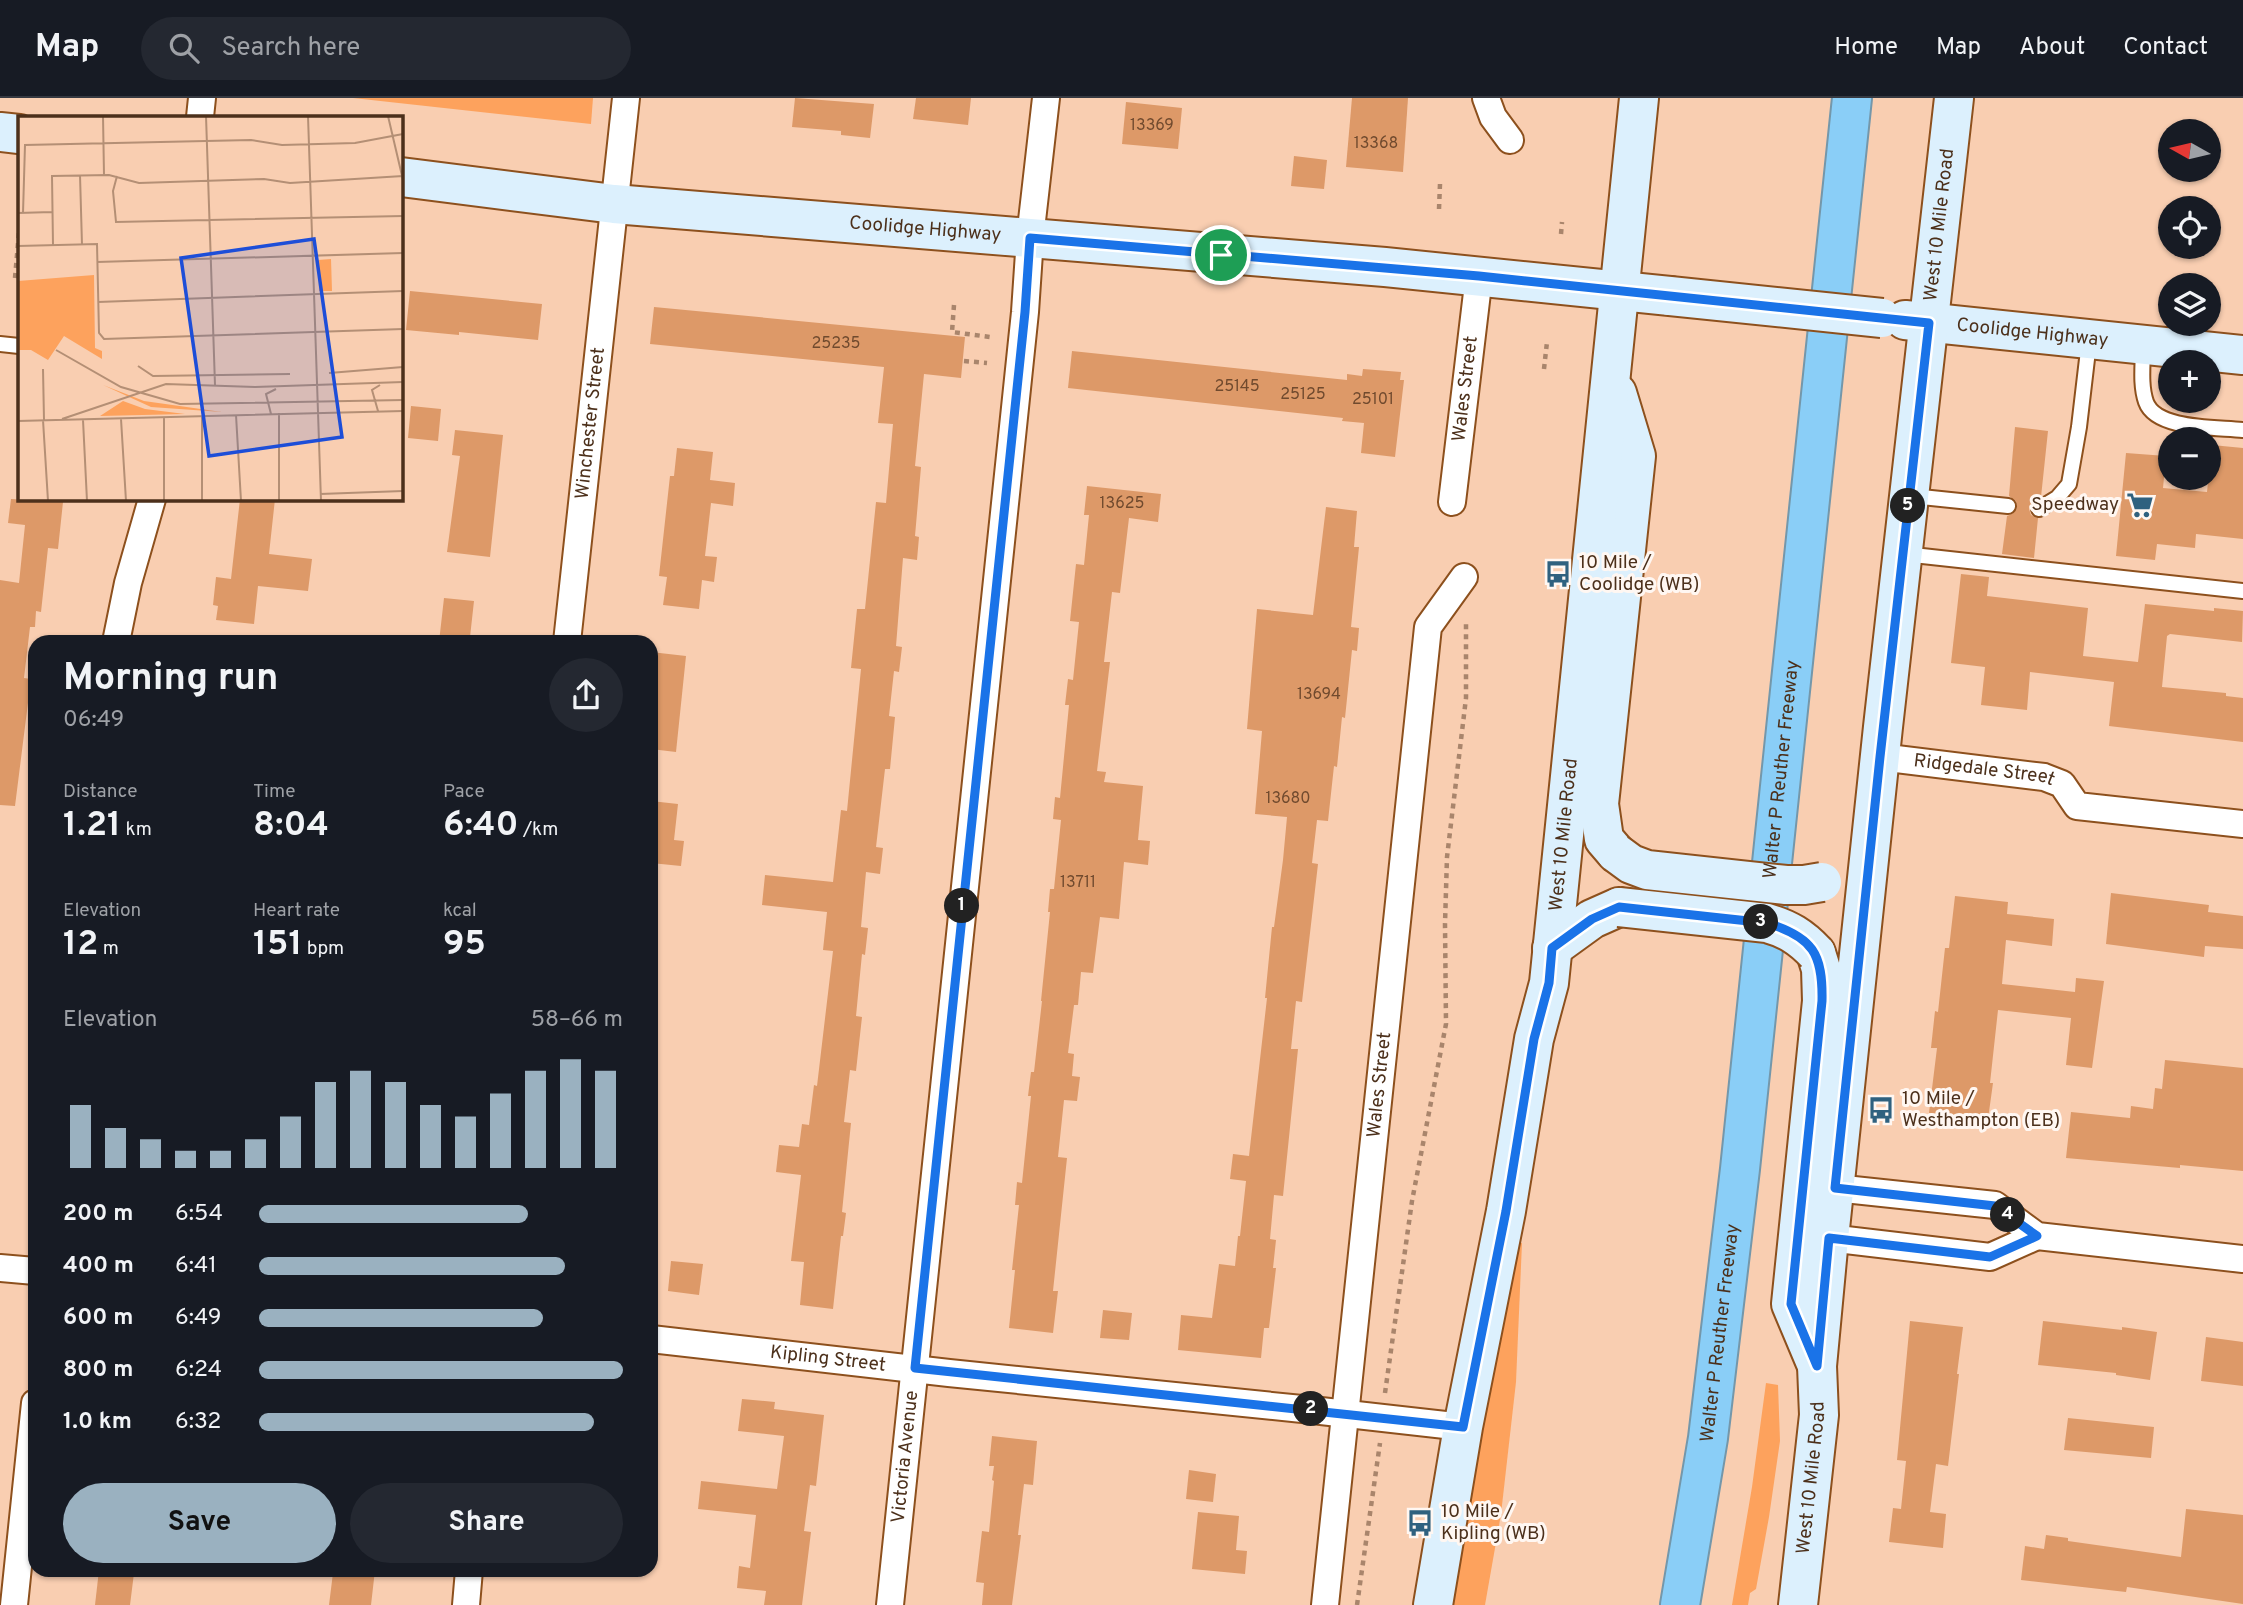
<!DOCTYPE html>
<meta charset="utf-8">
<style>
:root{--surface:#171b24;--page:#242831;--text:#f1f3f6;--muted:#9ea1a6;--line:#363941;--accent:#9ab1c0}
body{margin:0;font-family:Overpass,sans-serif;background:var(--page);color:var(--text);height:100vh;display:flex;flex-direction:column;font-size:26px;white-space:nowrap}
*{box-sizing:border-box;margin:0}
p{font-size:23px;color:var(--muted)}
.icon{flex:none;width:38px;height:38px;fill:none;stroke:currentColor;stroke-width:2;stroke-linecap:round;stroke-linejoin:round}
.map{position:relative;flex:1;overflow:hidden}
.side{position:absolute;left:28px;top:537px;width:630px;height:942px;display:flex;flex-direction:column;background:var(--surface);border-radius:21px;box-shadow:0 2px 5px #0004}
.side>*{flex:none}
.needle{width:46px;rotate:278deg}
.fabs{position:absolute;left:2158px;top:21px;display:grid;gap:14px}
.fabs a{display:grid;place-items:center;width:63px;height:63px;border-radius:50%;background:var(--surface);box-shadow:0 2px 5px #0004;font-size:35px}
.pin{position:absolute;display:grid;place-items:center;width:60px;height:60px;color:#fff;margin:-30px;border:4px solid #fff;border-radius:50%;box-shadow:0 2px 7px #0007}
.km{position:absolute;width:35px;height:35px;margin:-18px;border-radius:50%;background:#222;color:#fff;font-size:19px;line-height:35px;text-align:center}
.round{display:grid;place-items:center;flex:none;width:74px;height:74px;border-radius:37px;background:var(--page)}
.summary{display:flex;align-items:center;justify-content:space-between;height:119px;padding:0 35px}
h1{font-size:38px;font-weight:700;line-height:52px}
.stats{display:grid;grid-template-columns:repeat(3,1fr);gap:10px;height:119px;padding:7px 35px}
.stats div{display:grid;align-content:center}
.stats b{font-size:35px;font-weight:700}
.stats small{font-size:19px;font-weight:400}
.stats p{font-size:19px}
.chart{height:196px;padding:14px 35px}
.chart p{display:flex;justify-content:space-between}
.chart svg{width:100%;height:126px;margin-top:7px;stroke:var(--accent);stroke-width:6}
.cta{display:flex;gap:14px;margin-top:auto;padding:14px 35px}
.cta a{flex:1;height:80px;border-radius:42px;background:var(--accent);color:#111;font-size:28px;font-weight:700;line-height:80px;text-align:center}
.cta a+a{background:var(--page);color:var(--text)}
ul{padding:0 35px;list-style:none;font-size:23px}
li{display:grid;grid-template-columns:112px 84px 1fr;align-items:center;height:52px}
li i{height:18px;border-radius:9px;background:var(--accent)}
header{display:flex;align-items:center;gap:42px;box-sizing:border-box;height:98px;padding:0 35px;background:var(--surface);border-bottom:2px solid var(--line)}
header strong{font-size:33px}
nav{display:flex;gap:38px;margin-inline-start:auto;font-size:24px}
.search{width:490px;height:63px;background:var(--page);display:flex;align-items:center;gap:18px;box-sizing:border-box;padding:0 24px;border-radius:38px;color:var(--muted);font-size:26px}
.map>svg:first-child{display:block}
.green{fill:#fda25d}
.building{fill:#dd9968}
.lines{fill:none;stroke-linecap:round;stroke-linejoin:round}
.service-casing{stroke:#8d501d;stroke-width:18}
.minor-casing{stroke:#8d501d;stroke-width:30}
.secondary-casing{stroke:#8d501d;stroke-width:42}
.motorway-casing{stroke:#7497aa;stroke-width:42}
.path{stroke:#a9856c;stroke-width:4.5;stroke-dasharray:5 5;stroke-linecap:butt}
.service{stroke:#fff;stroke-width:14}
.minor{stroke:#fff;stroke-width:26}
.secondary{stroke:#dcf0fd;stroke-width:38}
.motorway{stroke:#8acef7;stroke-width:38}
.secondary-bridge-casing{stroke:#8d501d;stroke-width:42;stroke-linecap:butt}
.secondary-bridge{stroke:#dcf0fd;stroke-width:38}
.route-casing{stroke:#fff;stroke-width:14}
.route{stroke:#1a73e8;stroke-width:9}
.labels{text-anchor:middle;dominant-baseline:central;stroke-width:6;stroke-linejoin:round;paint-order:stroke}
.number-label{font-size:16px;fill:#704a2e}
.street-label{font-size:19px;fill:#4c301b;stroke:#fff7f2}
.poi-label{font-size:19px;fill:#4c301b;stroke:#fff7f2;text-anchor:start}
.inset-road{fill:none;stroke:#b48f75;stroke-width:2}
.view{fill:#1d4ed8;fill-opacity:0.15;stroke:#1d4ed8;stroke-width:3.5}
.inset-edge{fill:none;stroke:#4c301b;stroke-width:3.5}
</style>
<header>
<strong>Map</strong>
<div class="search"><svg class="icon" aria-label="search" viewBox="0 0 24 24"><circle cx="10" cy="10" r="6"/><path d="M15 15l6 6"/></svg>Search here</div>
<nav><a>Home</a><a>Map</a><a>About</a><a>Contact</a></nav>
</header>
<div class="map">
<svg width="2243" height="1507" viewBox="0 0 2243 1507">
<rect width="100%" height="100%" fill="#f9ceb1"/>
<g class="green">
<polygon points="353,0 593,0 591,26"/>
<polygon points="1517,1144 1522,1145 1516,1284 1501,1416 1485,1507 1449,1507"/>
<polygon points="1766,1285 1778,1287 1780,1343 1769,1419 1756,1491 1750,1495 1748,1507 1732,1507 1752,1389"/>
</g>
<g class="building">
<polygon points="795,0 874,6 870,40 841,37 841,33 792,29"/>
<polygon points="916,0 971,0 968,27 913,21"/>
<polygon points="1352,0 1408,0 1403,74 1346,69"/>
<polygon points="1126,4 1182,10 1178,51 1122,46"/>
<polygon points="1294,58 1327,62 1324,91 1291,88"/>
<polygon points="410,193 542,206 538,242 459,234 459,237 406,232"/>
<polygon points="654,209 965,239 961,280 924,276 915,368 921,369 915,438 919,439 917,462 903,460 896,548 902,549 899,574 894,573 889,618 895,619 890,671 885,671 876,749 883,750 880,776 866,774 861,829 868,830 865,857 862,856 856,918 862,919 856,973 850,972 844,1024 851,1025 842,1114 846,1115 843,1138 841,1138 833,1211 800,1207 804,1164 791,1163 801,1077 776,1074 779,1047 799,1049 802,1026 809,1027 814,987 817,988 833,853 823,852 827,814 762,807 765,777 833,784 841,712 847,713 861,571 851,570 857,511 865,511 876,404 886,405 893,326 878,325 884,269 650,246"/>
<polygon points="1072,253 1347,282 1347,276 1362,278 1363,271 1401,274 1400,282 1404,282 1395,359 1361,355 1364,325 1342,323 1343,320 1068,290"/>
<polygon points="411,308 441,311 438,343 408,340"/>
<polygon points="2015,329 2048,333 2041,399 2031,406 2029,411 2031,417 2038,420 2034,460 2002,456 2007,418 2012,416 2017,410 2016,403 2009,398"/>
<polygon points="455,332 503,337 490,459 447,454 460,358 452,357"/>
<polygon points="2212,347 2243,350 2243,441 2196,436 2195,450 2157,446 2155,462 2116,458 2126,355 2166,358 2163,390 2207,394"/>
<polygon points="677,350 713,354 710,382 735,385 733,408 711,405 705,458 717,459 714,484 702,482 699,511 663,507 667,479 659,478 670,378 674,378"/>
<polygon points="1087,388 1161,396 1158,424 1129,420 1120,495 1112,494 1104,564 1110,564 1097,673 1106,674 1104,684 1143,688 1138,742 1150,743 1148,767 1124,764 1119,821 1100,819 1093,875 1081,874 1078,907 1074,907 1068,955 1074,956 1072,978 1080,979 1077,1003 1064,1002 1058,1059 1067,1060 1053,1193 1058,1193 1053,1235 1009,1230 1015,1172 1012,1172 1019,1107 1015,1107 1017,1084 1022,1085 1031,998 1028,998 1031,974 1034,974 1042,903 1041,903 1050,814 1048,814 1050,791 1054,791 1061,722 1053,721 1055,699 1060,700 1069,607 1065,607 1068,581 1073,582 1079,524 1070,523 1076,466 1084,467 1089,417 1084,417"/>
<polygon points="11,401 63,404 58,451 48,450 41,514 36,513 35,529 30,529 24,580 31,581 15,708 0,707 0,482 19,485 25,427 8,425"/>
<polygon points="240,401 275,401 269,456 312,461 308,493 258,488 254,526 216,522 218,508 213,507 216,479 231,481"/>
<polygon points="1326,409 1357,413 1354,449 1359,449 1351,529 1359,530 1357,553 1352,552 1345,620 1342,619 1337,669 1334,668 1328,723 1317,722 1312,765 1318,766 1302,904 1296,903 1291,951 1298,951 1283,1098 1274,1097 1270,1141 1276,1142 1273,1170 1276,1170 1269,1230 1264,1230 1261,1260 1178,1252 1181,1217 1212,1220 1219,1166 1235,1168 1238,1138 1240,1138 1246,1083 1230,1081 1233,1056 1249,1058 1267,900 1265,900 1272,829 1274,829 1283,762 1287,719 1255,716 1262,633 1247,631 1257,511 1313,517"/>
<polygon points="1961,476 1989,479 1987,498 2088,510 2083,558 2138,564 2145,506 2214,513 2214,510 2243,513 2242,544 2170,536 2167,538 2162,589 2226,595 2226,598 2243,600 2243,644 2109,628 2114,584 2030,574 2027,612 1981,607 1985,569 1951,565"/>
<polygon points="444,500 474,503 470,539 463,538 462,544 439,544"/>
<polygon points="651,554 686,558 676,654 651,651"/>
<polygon points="651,703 678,706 674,742 684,743 681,768 651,765"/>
<polygon points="2111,795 2209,807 2208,814 2243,818 2243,851 2205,848 2204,859 2106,846"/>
<polygon points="1955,798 2008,804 2007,816 2054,821 2052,848 2006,842 2002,886 2075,894 2076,880 2104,883 2092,970 2066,967 2071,920 1998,912 1990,985 1993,985 1988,1021 1929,1015 1937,950 1931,950 1935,913 1938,914 1945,850 1949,850"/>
<polygon points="2165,962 2243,970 2243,1073 2180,1067 2180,1070 2066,1060 2071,1014 2130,1020 2131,1008 2153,1011 2155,990 2162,991"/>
<polygon points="671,1163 703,1166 699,1197 668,1193"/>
<polygon points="1103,1212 1132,1215 1129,1242 1100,1240"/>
<polygon points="1910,1223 1963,1229 1957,1276 1959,1276 1948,1368 1936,1366 1930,1414 1946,1416 1943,1450 1889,1444 1893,1410 1901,1411 1906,1363 1897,1362"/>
<polygon points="2043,1223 2122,1232 2122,1229 2157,1234 2150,1282 2116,1277 2116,1275 2038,1267"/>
<polygon points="2206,1239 2243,1244 2243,1288 2201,1283"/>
<polygon points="742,1301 775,1304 774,1311 824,1317 816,1388 810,1387 804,1433 811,1434 802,1507 764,1507 766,1493 737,1490 739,1468 750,1470 756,1417 698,1411 701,1383 777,1391 784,1338 738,1333"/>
<polygon points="2068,1320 2154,1329 2151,1360 2064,1352"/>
<polygon points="992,1338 1037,1343 1033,1387 1024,1386 1018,1437 1021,1437 1012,1507 982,1507 984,1485 976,1484 982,1433 989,1434 994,1383 992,1382 994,1368 989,1368"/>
<polygon points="1189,1372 1216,1376 1213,1404 1186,1401"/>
<polygon points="2186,1411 2243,1417 2243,1506 2127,1489 2126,1494 2021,1482 2025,1448 2044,1451 2046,1437 2068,1440 2068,1443 2181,1459"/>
<polygon points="1198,1414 1239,1418 1236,1452 1247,1453 1245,1476 1192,1471"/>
<polygon points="99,1472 134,1475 130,1507 95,1507"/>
<polygon points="344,1472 375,1472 371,1507 329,1507 333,1475 344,1477"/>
</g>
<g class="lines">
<defs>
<g id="service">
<polyline points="0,246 19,248"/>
<path d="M 2143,248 C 2143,266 2140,287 2146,304 C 2156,332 2217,329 2243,332"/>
<polyline points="1912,398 2008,408"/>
<polyline points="2039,411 2057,400 2069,386 2079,329 2089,244"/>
<polyline points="1904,456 2243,493"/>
</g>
<g id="minor">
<polyline points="1486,0 1493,19 1510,42"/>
<polyline points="200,19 202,0"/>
<path id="s1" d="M 1452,404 L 1479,178"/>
<polyline points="116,544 128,485 152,401"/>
<path id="s2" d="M 567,544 L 626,0"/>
<path id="s3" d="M 1880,659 L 2044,679 L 2062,686 L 2077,708 L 2243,726"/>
<polyline points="1835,1090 1995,1107 2037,1138 2243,1161"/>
<polyline points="1829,1140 1990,1159 2037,1138"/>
<polyline points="0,1170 35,1173"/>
<path id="s4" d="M 651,1241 L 949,1275 L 1312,1312 L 1463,1329"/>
<polyline points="14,1507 35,1305"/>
<polyline points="466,1507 469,1472"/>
<path id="s5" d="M 890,1507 L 1025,214 L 1030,140 L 1046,0"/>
<path id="s6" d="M 1325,1507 L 1428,529 L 1464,479"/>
</g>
<g id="secondary">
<polyline points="0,34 19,36"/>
<path id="s7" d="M 401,79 L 614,106 L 1385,169 L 1670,198"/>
<path id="s8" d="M 1905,222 L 2243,257"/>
<polyline points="1616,755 1604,741 1599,706 1636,358 1617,295"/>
<polyline points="1552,850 1592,821 1619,809"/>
<polyline points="1815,1263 1791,1206 1822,903 1821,871 1816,855"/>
<path id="s9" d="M 1433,1507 L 1463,1329 L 1506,1113 L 1534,941 L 1549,885 L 1639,0"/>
<path id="s10" d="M 1798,1507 L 1819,1317 L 1817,1268 L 1829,1140 L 1883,629 L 1954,0"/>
</g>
<g id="motorway">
<path id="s11" d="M 1680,1507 L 1708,1340 L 1740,1071 L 1852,0"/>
</g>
</defs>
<use href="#service" class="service-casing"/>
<use href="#minor" class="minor-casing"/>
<use href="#secondary" class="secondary-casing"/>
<use href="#motorway" class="motorway-casing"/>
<g class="path">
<polyline points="1439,111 1440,86"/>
<polyline points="1561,136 1562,124"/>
<polyline points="15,180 19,134"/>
<polyline points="954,207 952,234 990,239"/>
<polyline points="964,263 987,265"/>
<polyline points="1544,271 1547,244"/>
<polyline points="1385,1295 1412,1103 1446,926 1445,826 1447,759 1466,600 1466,526"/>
<polyline points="1357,1507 1380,1345"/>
</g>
<use href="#service" class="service"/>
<use href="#minor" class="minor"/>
<use href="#secondary" class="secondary"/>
<use href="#motorway" class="motorway"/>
<defs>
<g id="secondary-bridge">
<polyline points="1670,198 1882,220"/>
<polyline points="1616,755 1631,766 1647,772 1786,787 1804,787 1822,784"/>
<path d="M 1619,809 L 1767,825 C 1788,831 1801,839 1816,855"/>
</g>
</defs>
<use href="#secondary-bridge" class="secondary-bridge-casing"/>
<use href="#secondary-bridge" class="secondary-bridge"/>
</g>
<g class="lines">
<defs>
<path id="route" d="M 1030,140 L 1479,178 L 1929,225 L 1880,659 L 1835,1090 L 1995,1108 L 2037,1138 L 1990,1159 L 1829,1140 L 1817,1268 L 1791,1206 L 1822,903 C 1823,856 1813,839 1767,825 L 1619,809 L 1592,821 L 1552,850 L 1549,885 L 1534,941 L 1506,1113 L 1463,1329 L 915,1270 L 1025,214 Z"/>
</defs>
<use href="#route" class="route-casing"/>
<use href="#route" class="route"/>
</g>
<defs>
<symbol id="supermarket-bare" viewBox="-9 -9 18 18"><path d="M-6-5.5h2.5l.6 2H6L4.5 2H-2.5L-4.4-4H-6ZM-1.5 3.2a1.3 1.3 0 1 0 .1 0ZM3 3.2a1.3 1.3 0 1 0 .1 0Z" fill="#2f617f" stroke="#fff7f2" stroke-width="2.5" paint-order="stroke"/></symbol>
<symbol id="bus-bare" viewBox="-9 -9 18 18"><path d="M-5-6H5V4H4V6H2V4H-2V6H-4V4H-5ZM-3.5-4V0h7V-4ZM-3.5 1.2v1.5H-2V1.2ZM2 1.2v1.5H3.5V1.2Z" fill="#2f617f" stroke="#fff7f2" stroke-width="2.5" paint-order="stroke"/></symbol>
</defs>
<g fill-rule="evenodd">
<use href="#supermarket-bare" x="2121" y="388" width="38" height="38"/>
<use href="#bus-bare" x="1539" y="457" width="38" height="38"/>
<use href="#bus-bare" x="1862" y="993" width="38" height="38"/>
<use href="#bus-bare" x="1401" y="1406" width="38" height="38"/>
</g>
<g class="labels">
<g class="number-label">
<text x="1152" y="28">13369</text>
<text x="1376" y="46">13368</text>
<text x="836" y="246">25235</text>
<text x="1237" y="289">25145</text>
<text x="1303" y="297">25125</text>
<text x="1373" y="302">25101</text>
<text x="1122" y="406">13625</text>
<text x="1319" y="597">13694</text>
<text x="1288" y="701">13680</text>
<text x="1078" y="785">13711</text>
</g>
<g class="street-label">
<text stroke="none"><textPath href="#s10" startOffset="1388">West 10 Mile Road</textPath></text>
<text stroke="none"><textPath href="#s7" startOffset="527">Coolidge Highway</textPath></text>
<text stroke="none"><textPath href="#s8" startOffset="128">Coolidge Highway</textPath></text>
<text stroke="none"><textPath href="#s1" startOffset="114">Wales Street</textPath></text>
<text stroke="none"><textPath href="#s2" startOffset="220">Winchester Street</textPath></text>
<text stroke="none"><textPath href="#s11" startOffset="842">Walter P Reuther Freeway</textPath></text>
<text stroke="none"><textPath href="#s3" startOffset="105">Ridgedale Street</textPath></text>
<text stroke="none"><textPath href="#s9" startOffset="782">West 10 Mile Road</textPath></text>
<text stroke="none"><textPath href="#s6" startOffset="523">Wales Street</textPath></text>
<text stroke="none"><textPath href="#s11" startOffset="275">Walter P Reuther Freeway</textPath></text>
<text stroke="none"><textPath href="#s4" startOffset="178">Kipling Street</textPath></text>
<text stroke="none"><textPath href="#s5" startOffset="149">Victoria Avenue</textPath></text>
<text stroke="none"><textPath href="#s10" startOffset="128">West 10 Mile Road</textPath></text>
</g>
<g class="poi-label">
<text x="2119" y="407" text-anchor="end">Speedway</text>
<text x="1579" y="465">10 Mile /<tspan x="1579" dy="22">Coolidge (WB)</tspan></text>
<text x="1902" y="1001">10 Mile /<tspan x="1902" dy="22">Westhampton (EB)</tspan></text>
<text x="1441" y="1414">10 Mile /<tspan x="1441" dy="22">Kipling (WB)</tspan></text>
</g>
</g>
<g transform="translate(18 18)">
<rect width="385" height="385" fill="#f9ceb1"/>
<path d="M 313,143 L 314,175 L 301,175 L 300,144 ZM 76,159 L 77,232 L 84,235 L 84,243 L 46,220 L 30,244 L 13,234 L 0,234 L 0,165 ZM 85,269 L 126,285 L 204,296 L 133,291 ZM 105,285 L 127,293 L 167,298 L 82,300 Z" fill="#fda25d"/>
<path class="inset-road" d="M 85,0 L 86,59M 188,0 L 197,269M 290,0 L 303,385M 370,0 L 385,64M 62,59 L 64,129M 99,60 L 95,75 L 98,106 L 385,100M 0,97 L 34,96M 5,97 L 7,29 L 233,24 L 264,29 L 337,27 L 385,18M 35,129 L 34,60 L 91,59 L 121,67 L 246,63 L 272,67 L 385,60M 0,130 L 79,128 L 81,217 L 86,223 L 385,213M 79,146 L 385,137M 80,186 L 385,175M 38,234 L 103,271 L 162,288 L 385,284M 120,250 L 135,260 L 272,258M 25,253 L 26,304M 311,257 L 385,251M 360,295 L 354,274 L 362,269M 261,297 L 261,385M 253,298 L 248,278 L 258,273M 218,299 L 223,385M 184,301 L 184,385M 146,302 L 146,385M 44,303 L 148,268 L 237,271 L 385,266M 103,303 L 108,385M 25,304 L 30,385M 65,304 L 69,385M 0,305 L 385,295M 302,378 L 385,375"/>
<path class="view" d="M 296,123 L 324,321 L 191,340 L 163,142 Z"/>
<rect width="385" height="385" class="inset-edge"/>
</g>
</svg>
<div class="fabs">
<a><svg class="needle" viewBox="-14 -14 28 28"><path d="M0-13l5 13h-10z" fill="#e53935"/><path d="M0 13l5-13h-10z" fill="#9ea1a6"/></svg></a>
<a><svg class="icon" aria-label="locate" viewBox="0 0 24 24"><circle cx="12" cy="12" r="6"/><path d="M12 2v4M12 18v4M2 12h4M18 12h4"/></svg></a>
<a><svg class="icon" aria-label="layers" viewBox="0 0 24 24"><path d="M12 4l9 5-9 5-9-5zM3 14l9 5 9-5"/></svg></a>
<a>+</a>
<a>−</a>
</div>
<div class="pin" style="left:1221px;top:157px;background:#1e9e55"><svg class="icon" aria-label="arrive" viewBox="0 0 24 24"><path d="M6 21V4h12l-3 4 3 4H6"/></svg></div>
<b class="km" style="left:962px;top:808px">1</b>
<b class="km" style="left:1311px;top:1311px">2</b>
<b class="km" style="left:1761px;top:824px">3</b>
<b class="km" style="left:2008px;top:1117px">4</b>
<b class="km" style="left:1908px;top:408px">5</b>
<section class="side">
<div class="summary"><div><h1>Morning run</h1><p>06:49</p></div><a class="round"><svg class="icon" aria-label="share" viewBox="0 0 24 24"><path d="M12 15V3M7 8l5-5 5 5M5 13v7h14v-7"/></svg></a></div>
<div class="stats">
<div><p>Distance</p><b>1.21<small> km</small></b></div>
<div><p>Time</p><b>8:04</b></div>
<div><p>Pace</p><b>6:40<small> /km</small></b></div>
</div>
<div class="stats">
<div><p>Elevation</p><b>12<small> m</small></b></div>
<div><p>Heart rate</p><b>151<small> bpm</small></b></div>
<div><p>kcal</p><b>95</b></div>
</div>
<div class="chart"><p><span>Elevation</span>58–66 m</p>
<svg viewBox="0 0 160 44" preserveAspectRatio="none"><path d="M5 44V22M15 44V30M25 44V34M35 44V38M45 44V38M55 44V34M65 44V26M75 44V14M85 44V10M95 44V14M105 44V22M115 44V26M125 44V18M135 44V10M145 44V6M155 44V10"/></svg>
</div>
<ul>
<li><b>200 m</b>6:54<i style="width:74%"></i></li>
<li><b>400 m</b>6:41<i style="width:84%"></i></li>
<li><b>600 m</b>6:49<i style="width:78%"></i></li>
<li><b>800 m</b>6:24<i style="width:100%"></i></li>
<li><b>1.0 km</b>6:32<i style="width:92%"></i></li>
</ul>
<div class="cta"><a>Save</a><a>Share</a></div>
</section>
</div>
